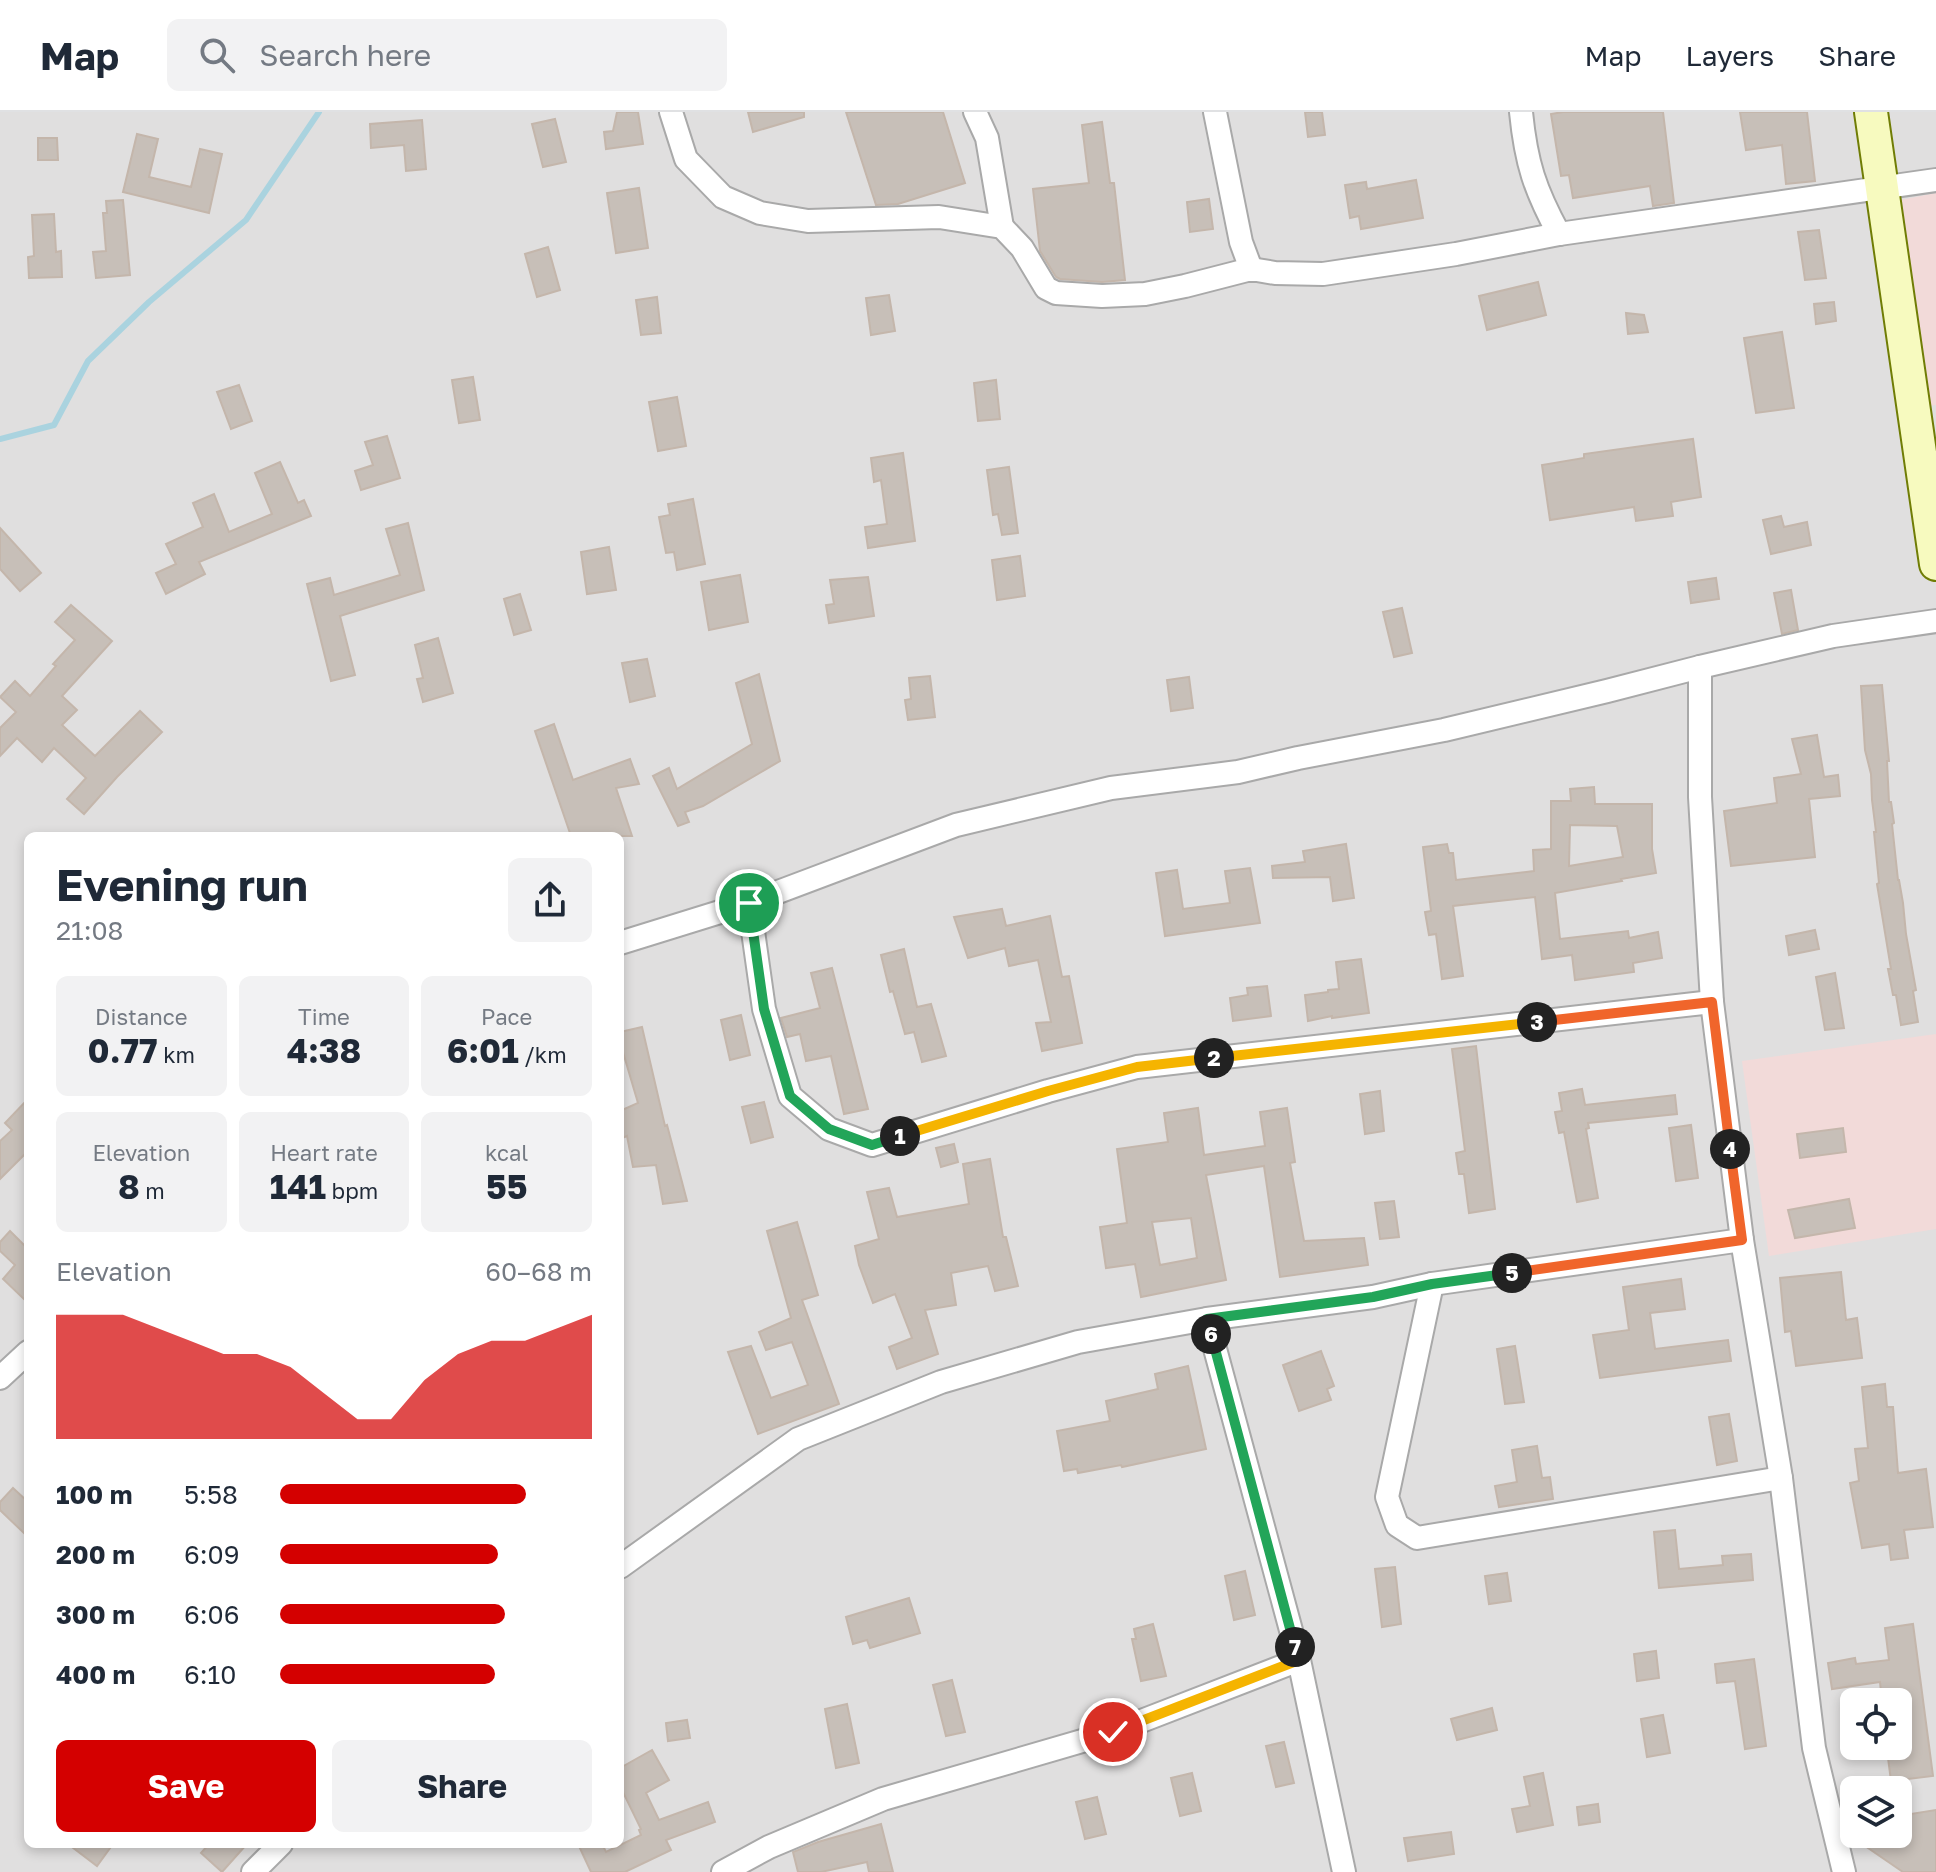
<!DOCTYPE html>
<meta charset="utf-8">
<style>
:root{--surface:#fff;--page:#f2f2f3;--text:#1f2937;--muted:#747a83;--line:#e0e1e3;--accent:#d40000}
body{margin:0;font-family:"Golos Text",sans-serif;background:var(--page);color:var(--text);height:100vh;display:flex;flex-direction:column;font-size:30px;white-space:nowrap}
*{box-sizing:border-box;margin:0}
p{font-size:26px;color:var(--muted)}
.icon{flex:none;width:44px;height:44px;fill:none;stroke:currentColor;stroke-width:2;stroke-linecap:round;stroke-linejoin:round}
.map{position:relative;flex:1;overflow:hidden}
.side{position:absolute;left:24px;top:720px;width:600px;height:1016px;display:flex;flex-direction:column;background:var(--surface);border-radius:12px;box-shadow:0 4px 12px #0003}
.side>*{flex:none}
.fabs{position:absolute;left:1840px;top:1576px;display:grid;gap:16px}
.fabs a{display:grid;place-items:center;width:72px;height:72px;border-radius:12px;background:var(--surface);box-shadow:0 4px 12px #0003;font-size:40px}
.pin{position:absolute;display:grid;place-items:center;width:68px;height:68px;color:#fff;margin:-34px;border:4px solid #fff;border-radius:50%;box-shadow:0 2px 8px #0007}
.km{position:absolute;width:40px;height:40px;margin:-20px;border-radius:50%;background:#222;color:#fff;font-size:22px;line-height:40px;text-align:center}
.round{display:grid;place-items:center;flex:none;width:84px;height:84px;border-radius:12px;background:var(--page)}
.head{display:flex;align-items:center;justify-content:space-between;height:136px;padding:0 32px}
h1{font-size:44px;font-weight:700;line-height:60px}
.figures{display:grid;grid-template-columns:repeat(3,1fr);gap:12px;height:136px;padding:8px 32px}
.figures div{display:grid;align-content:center;border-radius:12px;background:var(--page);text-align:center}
.figures b{font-size:34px;font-weight:700}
.figures small{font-size:22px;font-weight:400}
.figures p{font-size:22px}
.chart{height:224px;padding:16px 32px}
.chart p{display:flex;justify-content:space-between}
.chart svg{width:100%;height:144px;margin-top:8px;fill:var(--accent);opacity:.7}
.primary-button{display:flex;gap:16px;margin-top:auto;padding:16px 32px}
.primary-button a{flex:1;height:92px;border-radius:12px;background:var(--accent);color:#fff;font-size:32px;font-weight:700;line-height:92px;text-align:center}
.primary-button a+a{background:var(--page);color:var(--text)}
ul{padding:0 32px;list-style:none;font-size:26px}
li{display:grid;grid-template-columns:128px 96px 1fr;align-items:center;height:60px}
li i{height:20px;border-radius:10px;background:var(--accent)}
header{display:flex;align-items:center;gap:48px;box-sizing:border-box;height:112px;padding:0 40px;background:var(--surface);border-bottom:2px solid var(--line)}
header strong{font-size:38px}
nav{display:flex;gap:44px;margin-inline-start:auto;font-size:28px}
.search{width:560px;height:72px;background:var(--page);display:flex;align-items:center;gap:20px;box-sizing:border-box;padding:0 28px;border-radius:12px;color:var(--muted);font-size:30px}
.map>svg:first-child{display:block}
.residential{fill:#e0dfdf;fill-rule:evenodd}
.commercial{fill:#f2dad9}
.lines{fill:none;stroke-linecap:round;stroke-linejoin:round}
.stream{stroke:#aad3df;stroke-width:6}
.building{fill:#c7bfb8;stroke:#c4b6ab;stroke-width:2;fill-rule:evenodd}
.minor-casing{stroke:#a9a9a9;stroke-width:26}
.secondary-casing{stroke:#707d05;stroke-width:36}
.minor{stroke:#fff;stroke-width:22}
.secondary{stroke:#f7fabf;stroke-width:32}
.split-1-casing{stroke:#fff;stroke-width:16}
.split-2-casing{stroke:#fff;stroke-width:16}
.split-3-casing{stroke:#fff;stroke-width:16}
.split-4-casing{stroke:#fff;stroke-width:16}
.split-5-casing{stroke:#fff;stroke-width:16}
.split-6-casing{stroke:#fff;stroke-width:16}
.split-7-casing{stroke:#fff;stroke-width:16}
.split-8-casing{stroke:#fff;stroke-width:16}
.split-1{stroke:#22a559;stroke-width:10}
.split-2{stroke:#f5b400;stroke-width:10}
.split-3{stroke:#f5b400;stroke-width:10}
.split-4{stroke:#f0652b;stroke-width:10}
.split-5{stroke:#f0652b;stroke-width:10}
.split-6{stroke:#22a559;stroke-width:10}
.split-7{stroke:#22a559;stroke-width:10}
.split-8{stroke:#f5b400;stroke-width:10}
</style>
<header>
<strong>Map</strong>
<div class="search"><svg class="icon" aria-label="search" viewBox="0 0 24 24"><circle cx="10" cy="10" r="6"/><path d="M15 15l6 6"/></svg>Search here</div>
<nav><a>Map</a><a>Layers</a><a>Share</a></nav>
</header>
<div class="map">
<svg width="1936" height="1760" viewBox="0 0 1936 1760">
<rect width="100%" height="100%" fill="#f2efe9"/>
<path class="residential" d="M 0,0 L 1936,0 L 1936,1760 L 0,1760 ZM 28,724 L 620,724 L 620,1732 L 28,1732 ZM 1854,1590 L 1898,1590 L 1898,1634 L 1854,1634 ZM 1854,1678 L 1898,1678 L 1898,1722 L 1854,1722 Z"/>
<g class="commercial">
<polygon points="1936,81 1936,293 1919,295 1890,90"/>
<polygon points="1936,922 1936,1117 1769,1144 1742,949"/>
</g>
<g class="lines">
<polyline class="stream" points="0,327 54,313 88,249 149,190 246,108 319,0"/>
</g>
<g class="building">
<polygon points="617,0 638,0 643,32 606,37 604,20 613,19"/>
<polygon points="748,0 804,0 804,5 753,20"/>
<polygon points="846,0 943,0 965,71 898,92 876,93"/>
<polygon points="1305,0 1322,0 1325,23 1308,25"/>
<polygon points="1563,0 1663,0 1674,91 1653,94 1650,74 1573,86 1569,63 1561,64 1551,2"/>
<polygon points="1740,0 1807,0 1815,69 1786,72 1782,33 1746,38"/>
<polygon points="555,7 566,50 543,55 532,12"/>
<polygon points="422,8 426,57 406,59 404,33 371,36 370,12"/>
<polygon points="1102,10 1110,71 1114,71 1125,168 1102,170 1060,167 1056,165 1040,139 1033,77 1089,71 1082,13"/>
<polygon points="137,22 158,27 149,65 191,75 200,37 222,42 209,101 123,80"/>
<polygon points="38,26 57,26 58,48 38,48"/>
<polygon points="1416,68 1423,106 1361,117 1359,104 1350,106 1345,73 1366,70 1367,77"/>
<polygon points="639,76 648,136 616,141 607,81"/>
<polygon points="1209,87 1213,117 1190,120 1187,90"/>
<polygon points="123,88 130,163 96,166 93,140 106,139 103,101 107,101 106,89"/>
<polygon points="54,102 56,140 61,139 62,165 29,166 28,145 34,144 32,103"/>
<polygon points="1819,118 1826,166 1805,168 1798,120"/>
<polygon points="548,135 560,178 537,185 525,142"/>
<polygon points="1538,170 1546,203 1487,218 1479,184"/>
<polygon points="889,183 895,219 871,223 866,186"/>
<polygon points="657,185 661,221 641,223 636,188"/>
<polygon points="1834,190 1836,209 1816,212 1814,192"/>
<polygon points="1626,201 1644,203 1648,220 1628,222"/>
<polygon points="1782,220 1794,296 1756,301 1744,226"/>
<polygon points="473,265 480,308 459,311 452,268"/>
<polygon points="996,268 1000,307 978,309 974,271"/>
<polygon points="239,273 252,309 231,317 217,280"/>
<polygon points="677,285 686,334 658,339 649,290"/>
<polygon points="387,324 400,366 361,378 355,359 373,353 365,330"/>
<polygon points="1693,327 1701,385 1671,390 1673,404 1636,409 1634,395 1550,408 1542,353 1584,346 1584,342"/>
<polygon points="903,341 915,429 868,436 865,415 887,412 881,368 874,370 871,346"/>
<polygon points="280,350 298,391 304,388 311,404 199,450 205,462 166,482 156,461 176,452 166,432 203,415 193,391 214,382 229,420 272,402 255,361"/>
<polygon points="1009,355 1018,421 1002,423 998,402 993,403 987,358"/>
<polygon points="693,387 705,452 677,458 674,440 666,441 659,405 670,403 668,392"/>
<polygon points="1781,404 1784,415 1807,410 1811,433 1771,442 1763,408"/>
<polygon points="408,411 424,478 340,504 355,563 331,569 307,472 330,466 334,483 400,463 386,417"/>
<polygon points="0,416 41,461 20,479 0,457"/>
<polygon points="609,435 616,478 587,482 581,440"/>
<polygon points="1020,444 1025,484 997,488 992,448"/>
<polygon points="740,463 748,510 709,518 701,470"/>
<polygon points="868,465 874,504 829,511 826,493 834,492 830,468"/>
<polygon points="1716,466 1719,487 1691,491 1688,470"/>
<polygon points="1791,478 1798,518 1782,522 1774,481"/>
<polygon points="520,482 531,518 514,523 504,487"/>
<polygon points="71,493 112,529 62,584 77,598 62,613 95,644 140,599 162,620 117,665 84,702 67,687 86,666 54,636 42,650 17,626 0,644 0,616 16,600 0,585 15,569 30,584 56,554 53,552 75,528 55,510"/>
<polygon points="1402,496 1412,541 1394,545 1383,500"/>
<polygon points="438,526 453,581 423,590 417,567 423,566 415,533"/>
<polygon points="647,547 655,584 630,590 622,551"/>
<polygon points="759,562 780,649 703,694 685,700 689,710 678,714 653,664 669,656 677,677 752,632 736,571"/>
<polygon points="930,564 935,605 908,608 905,588 911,587 909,566"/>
<polygon points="1189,565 1193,596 1171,599 1167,568"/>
<polygon points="1882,573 1889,649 1887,649 1889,690 1891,690 1894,711 1892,712 1898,768 1899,768 1903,791 1906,822 1916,878 1913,879 1918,910 1901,913 1896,883 1893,883 1888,857 1891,857 1877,772 1879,771 1874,720 1876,720 1872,688 1871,662 1865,638 1861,574"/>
<polygon points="554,612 573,668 630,647 639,672 616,676 632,724 571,724 535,619"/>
<polygon points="1817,623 1824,665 1838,663 1840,684 1809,687 1815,745 1731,754 1724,699 1777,691 1774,666 1801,662 1792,627"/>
<path d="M 1594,675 L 1595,692 L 1652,692 L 1652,737 L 1656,761 L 1621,767 L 1622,769 L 1555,781 L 1560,827 L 1628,819 L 1629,826 L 1658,820 L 1662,846 L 1633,851 L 1634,860 L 1575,868 L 1572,843 L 1542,847 L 1535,785 L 1453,794 L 1463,864 L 1442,867 L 1436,822 L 1429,823 L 1425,800 L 1431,799 L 1423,735 L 1447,732 L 1449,741 L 1453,741 L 1456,768 L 1534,759 L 1533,738 L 1551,737 L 1551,689 L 1571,689 L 1570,677 ZM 1570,713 L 1617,714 L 1623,745 L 1569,754 Z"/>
<polygon points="1346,732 1354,786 1333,789 1330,765 1273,766 1272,754 1305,750 1303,739"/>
<polygon points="1250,756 1260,811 1165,824 1156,761 1177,758 1183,797 1230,791 1225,759"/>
<polygon points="1002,797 1006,814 1050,804 1062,865 1069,864 1082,931 1042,939 1036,911 1051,910 1038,848 1009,854 1005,836 968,846 954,805"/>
<polygon points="1815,818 1819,837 1789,843 1786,824"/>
<polygon points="904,837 917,895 931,892 946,944 922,950 914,920 905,922 893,879 890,880 881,843"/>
<polygon points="1361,847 1369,901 1332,906 1332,904 1308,909 1305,883 1328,880 1328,878 1339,877 1336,850"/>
<polygon points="832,856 868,997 844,1002 831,944 806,949 800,922 787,925 781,906 820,896 811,861"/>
<polygon points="1835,861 1844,916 1825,918 1816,865"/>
<polygon points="1267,874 1271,904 1233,909 1230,886 1248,883 1247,876"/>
<polygon points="741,903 750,943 730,948 721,908"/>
<polygon points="642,915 665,1014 667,1013 687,1089 663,1092 656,1053 633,1055 627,1024 620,1027 620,999 638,991 620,930 620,920"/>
<polygon points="1476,934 1495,1097 1469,1101 1464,1062 1459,1062 1456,1041 1465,1039 1452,937"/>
<polygon points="1582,977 1585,993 1675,983 1677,1002 1588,1011 1589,1016 1586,1017 1598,1086 1577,1090 1564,1020 1559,1021 1555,1000 1562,999 1559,981"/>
<polygon points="1380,979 1384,1019 1365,1022 1360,982"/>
<polygon points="28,987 28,1039 0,1067 0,1029 12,1018 5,1011"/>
<polygon points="764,990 773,1025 751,1031 742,995"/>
<path d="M 1198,996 L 1204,1043 L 1265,1034 L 1260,1000 L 1287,996 L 1295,1050 L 1290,1051 L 1304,1129 L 1364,1126 L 1368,1153 L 1280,1165 L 1264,1054 L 1206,1063 L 1226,1168 L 1141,1185 L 1135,1152 L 1106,1156 L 1100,1115 L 1127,1111 L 1117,1037 L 1168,1030 L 1164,1001 ZM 1191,1106 L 1197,1146 L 1160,1153 L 1152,1110 Z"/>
<polygon points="1691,1013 1698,1066 1676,1069 1669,1016"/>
<polygon points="1843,1016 1846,1040 1800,1046 1797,1022"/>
<polygon points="954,1032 958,1050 941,1055 936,1036"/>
<polygon points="990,1047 1003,1125 1006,1125 1018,1174 995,1179 988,1154 951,1161 956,1193 925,1198 938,1242 897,1257 889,1235 912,1226 895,1182 873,1191 859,1153 855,1134 879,1127 867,1080 889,1076 897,1105 969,1092 963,1052"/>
<polygon points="1849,1087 1855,1116 1795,1126 1788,1098"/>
<polygon points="1394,1089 1399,1125 1380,1127 1375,1091"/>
<polygon points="797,1110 818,1183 802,1188 839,1292 758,1322 728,1240 751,1234 771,1286 808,1273 792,1230 766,1238 759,1220 791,1206 767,1119"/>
<polygon points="10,1119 28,1137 28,1191 3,1167 15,1153 0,1139 0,1130"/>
<polygon points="1841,1160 1846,1208 1857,1206 1862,1246 1796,1254 1791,1219 1785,1220 1780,1166"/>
<polygon points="1681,1167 1685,1197 1650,1201 1655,1237 1728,1228 1731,1249 1600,1266 1593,1223 1629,1218 1623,1175"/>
<polygon points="1515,1234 1524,1290 1505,1292 1497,1237"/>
<polygon points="1321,1239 1334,1274 1327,1277 1331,1288 1299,1299 1283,1253"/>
<polygon points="1188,1254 1206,1337 1122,1355 1121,1353 1078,1361 1077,1357 1064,1359 1057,1319 1110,1309 1106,1289 1158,1277 1155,1262"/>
<polygon points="1885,1272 1887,1295 1893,1295 1898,1361 1926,1357 1933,1415 1904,1418 1908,1446 1891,1448 1889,1432 1862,1436 1850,1371 1859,1369 1855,1337 1868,1336 1862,1275"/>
<polygon points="1729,1302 1737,1349 1717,1353 1709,1305"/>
<polygon points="1537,1334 1542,1366 1550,1365 1553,1387 1499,1395 1495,1374 1517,1370 1512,1338"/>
<polygon points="13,1376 28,1390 28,1425 0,1398 0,1390"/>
<polygon points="1675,1418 1679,1457 1723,1453 1722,1444 1751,1442 1753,1468 1659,1476 1654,1420"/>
<polygon points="1395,1455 1401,1512 1382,1515 1375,1457"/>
<polygon points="1245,1459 1255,1503 1234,1508 1225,1464"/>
<polygon points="1507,1461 1511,1489 1489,1492 1485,1464"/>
<polygon points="909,1486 920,1521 870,1536 867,1528 853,1532 846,1505"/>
<polygon points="1153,1512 1166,1564 1141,1569 1132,1527 1136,1527 1134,1517"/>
<polygon points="1913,1512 1933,1664 1891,1669 1888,1646 1900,1645 1898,1590 1882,1590 1880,1570 1832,1577 1828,1551 1855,1546 1856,1552 1889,1548 1885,1516"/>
<polygon points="1656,1539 1659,1566 1637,1569 1634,1542"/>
<polygon points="1754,1547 1766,1634 1745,1637 1735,1569 1717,1571 1715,1552"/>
<polygon points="952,1568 965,1620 946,1624 933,1573"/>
<polygon points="847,1592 859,1651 836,1656 825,1597"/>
<polygon points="1492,1596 1497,1618 1457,1628 1451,1607"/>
<polygon points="1663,1603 1670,1641 1647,1645 1641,1607"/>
<polygon points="687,1608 690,1626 668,1629 666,1611"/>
<polygon points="1284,1630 1294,1671 1276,1675 1266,1634"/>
<polygon points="652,1638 669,1668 646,1681 659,1708 708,1690 715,1710 666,1728 671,1738 625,1760 591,1760 578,1732 602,1732 606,1740 641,1723 639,1718 641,1717 620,1674 620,1656"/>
<polygon points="1192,1661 1201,1699 1180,1704 1171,1666"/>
<polygon points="1543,1661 1553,1713 1517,1720 1512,1697 1530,1694 1524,1665"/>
<polygon points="1097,1685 1106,1722 1085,1727 1076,1690"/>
<polygon points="1598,1692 1600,1710 1579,1713 1577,1695"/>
<polygon points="1936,1698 1936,1760 1903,1760 1849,1723 1898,1722 1898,1704"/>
<polygon points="881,1712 893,1760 869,1760 867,1750 821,1760 798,1760 793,1740 818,1730"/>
<polygon points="1451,1720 1454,1742 1408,1749 1404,1726"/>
<polygon points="68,1732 113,1732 97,1754"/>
<polygon points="209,1732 247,1732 222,1760 201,1741"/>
</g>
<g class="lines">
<defs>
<g id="minor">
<polyline points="671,0 686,47 723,85 760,101 808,109 939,105 1002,115 1022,136 1046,176 1056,181 1102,184 1145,182 1185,174 1251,157 1275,161 1323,162 1456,142 1559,122 1936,68"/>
<polyline points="975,0 987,26 1002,115"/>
<polyline points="1215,0 1241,130 1251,157"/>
<path d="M 1521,0 C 1526,51 1535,78 1559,122"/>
<polyline points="1700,555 1700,685 1712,890 1742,1128 1781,1366 1814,1636 1844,1760"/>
<polyline points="749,791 764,897 790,984 829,1017 872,1033 1048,979 1137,955 1712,890"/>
<polyline points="620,831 749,791 956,713 1111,676 1238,660 1298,646 1444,618 1607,579 1700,555 1833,524 1936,509"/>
<polyline points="1432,1172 1387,1385 1397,1413 1417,1426 1781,1366"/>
<polyline points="1207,1207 1299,1548 1344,1760"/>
<polyline points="0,1266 28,1240"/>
<polyline points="620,1455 798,1327 941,1270 1078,1230 1207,1207 1373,1185 1432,1172 1742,1128"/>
<polyline points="253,1760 281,1732"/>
<polyline points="723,1760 769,1735 883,1687 1113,1620 1299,1548"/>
</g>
<polyline id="secondary" points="1871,0 1936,452"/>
</defs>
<use href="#minor" class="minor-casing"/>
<use href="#secondary" class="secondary-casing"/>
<use href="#minor" class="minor"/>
<use href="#secondary" class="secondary"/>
</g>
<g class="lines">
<defs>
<polyline id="split-1" points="749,791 764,897 790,984 829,1017 872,1033 900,1024"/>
<polyline id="split-2" points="900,1024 1048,979 1137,955 1214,946"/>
<polyline id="split-3" points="1214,946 1537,910"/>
<polyline id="split-4" points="1537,910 1712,890 1730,1037"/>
<polyline id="split-5" points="1512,1161 1742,1128 1730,1037"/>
<polyline id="split-6" points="1211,1222 1207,1207 1373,1185 1432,1172 1512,1161"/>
<polyline id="split-7" points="1211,1222 1295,1535"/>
<polyline id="split-8" points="1113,1620 1299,1548 1295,1535"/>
</defs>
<use href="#split-1" class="split-1-casing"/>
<use href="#split-2" class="split-2-casing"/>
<use href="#split-3" class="split-3-casing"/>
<use href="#split-4" class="split-4-casing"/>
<use href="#split-5" class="split-5-casing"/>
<use href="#split-6" class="split-6-casing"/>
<use href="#split-7" class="split-7-casing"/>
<use href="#split-8" class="split-8-casing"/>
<use href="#split-1" class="split-1"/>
<use href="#split-2" class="split-2"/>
<use href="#split-3" class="split-3"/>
<use href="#split-4" class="split-4"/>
<use href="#split-5" class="split-5"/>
<use href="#split-6" class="split-6"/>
<use href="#split-7" class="split-7"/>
<use href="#split-8" class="split-8"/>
</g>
</svg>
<div class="fabs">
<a><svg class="icon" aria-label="locate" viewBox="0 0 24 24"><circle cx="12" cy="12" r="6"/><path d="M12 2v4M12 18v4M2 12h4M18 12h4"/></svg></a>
<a><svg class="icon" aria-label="layers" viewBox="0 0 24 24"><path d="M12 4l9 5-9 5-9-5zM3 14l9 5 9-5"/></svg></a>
</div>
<div class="pin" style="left:749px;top:791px;background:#1e9e55"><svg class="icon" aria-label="arrive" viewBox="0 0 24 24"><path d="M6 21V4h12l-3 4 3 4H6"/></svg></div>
<div class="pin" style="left:1113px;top:1620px;background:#d93025"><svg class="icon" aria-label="check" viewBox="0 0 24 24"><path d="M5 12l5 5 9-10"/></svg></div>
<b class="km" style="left:900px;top:1024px">1</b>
<b class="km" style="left:1214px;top:946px">2</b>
<b class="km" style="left:1537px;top:910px">3</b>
<b class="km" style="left:1730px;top:1037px">4</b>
<b class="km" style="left:1512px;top:1161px">5</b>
<b class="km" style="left:1211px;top:1222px">6</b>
<b class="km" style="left:1295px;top:1535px">7</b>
<section class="side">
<div class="head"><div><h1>Evening run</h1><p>21:08</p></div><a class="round"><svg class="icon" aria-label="share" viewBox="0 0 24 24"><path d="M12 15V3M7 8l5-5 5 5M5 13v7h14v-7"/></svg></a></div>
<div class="figures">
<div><p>Distance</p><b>0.77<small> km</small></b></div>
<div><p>Time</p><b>4:38</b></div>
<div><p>Pace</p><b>6:01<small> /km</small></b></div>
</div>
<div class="figures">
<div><p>Elevation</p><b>8<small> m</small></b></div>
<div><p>Heart rate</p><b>141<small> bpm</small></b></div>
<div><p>kcal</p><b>55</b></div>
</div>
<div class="chart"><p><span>Elevation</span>60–68 m</p>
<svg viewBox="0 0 160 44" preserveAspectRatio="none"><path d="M0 44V6L10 6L20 6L30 10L40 14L50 18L60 18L70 22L80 30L90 38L100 38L110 26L120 18L130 14L140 14L150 10L160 6V44z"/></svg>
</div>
<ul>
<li><b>100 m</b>5:58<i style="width:79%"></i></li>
<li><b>200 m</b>6:09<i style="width:70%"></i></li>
<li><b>300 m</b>6:06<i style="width:72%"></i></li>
<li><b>400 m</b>6:10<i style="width:69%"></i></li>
</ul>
<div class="primary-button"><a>Save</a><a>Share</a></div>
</section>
</div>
